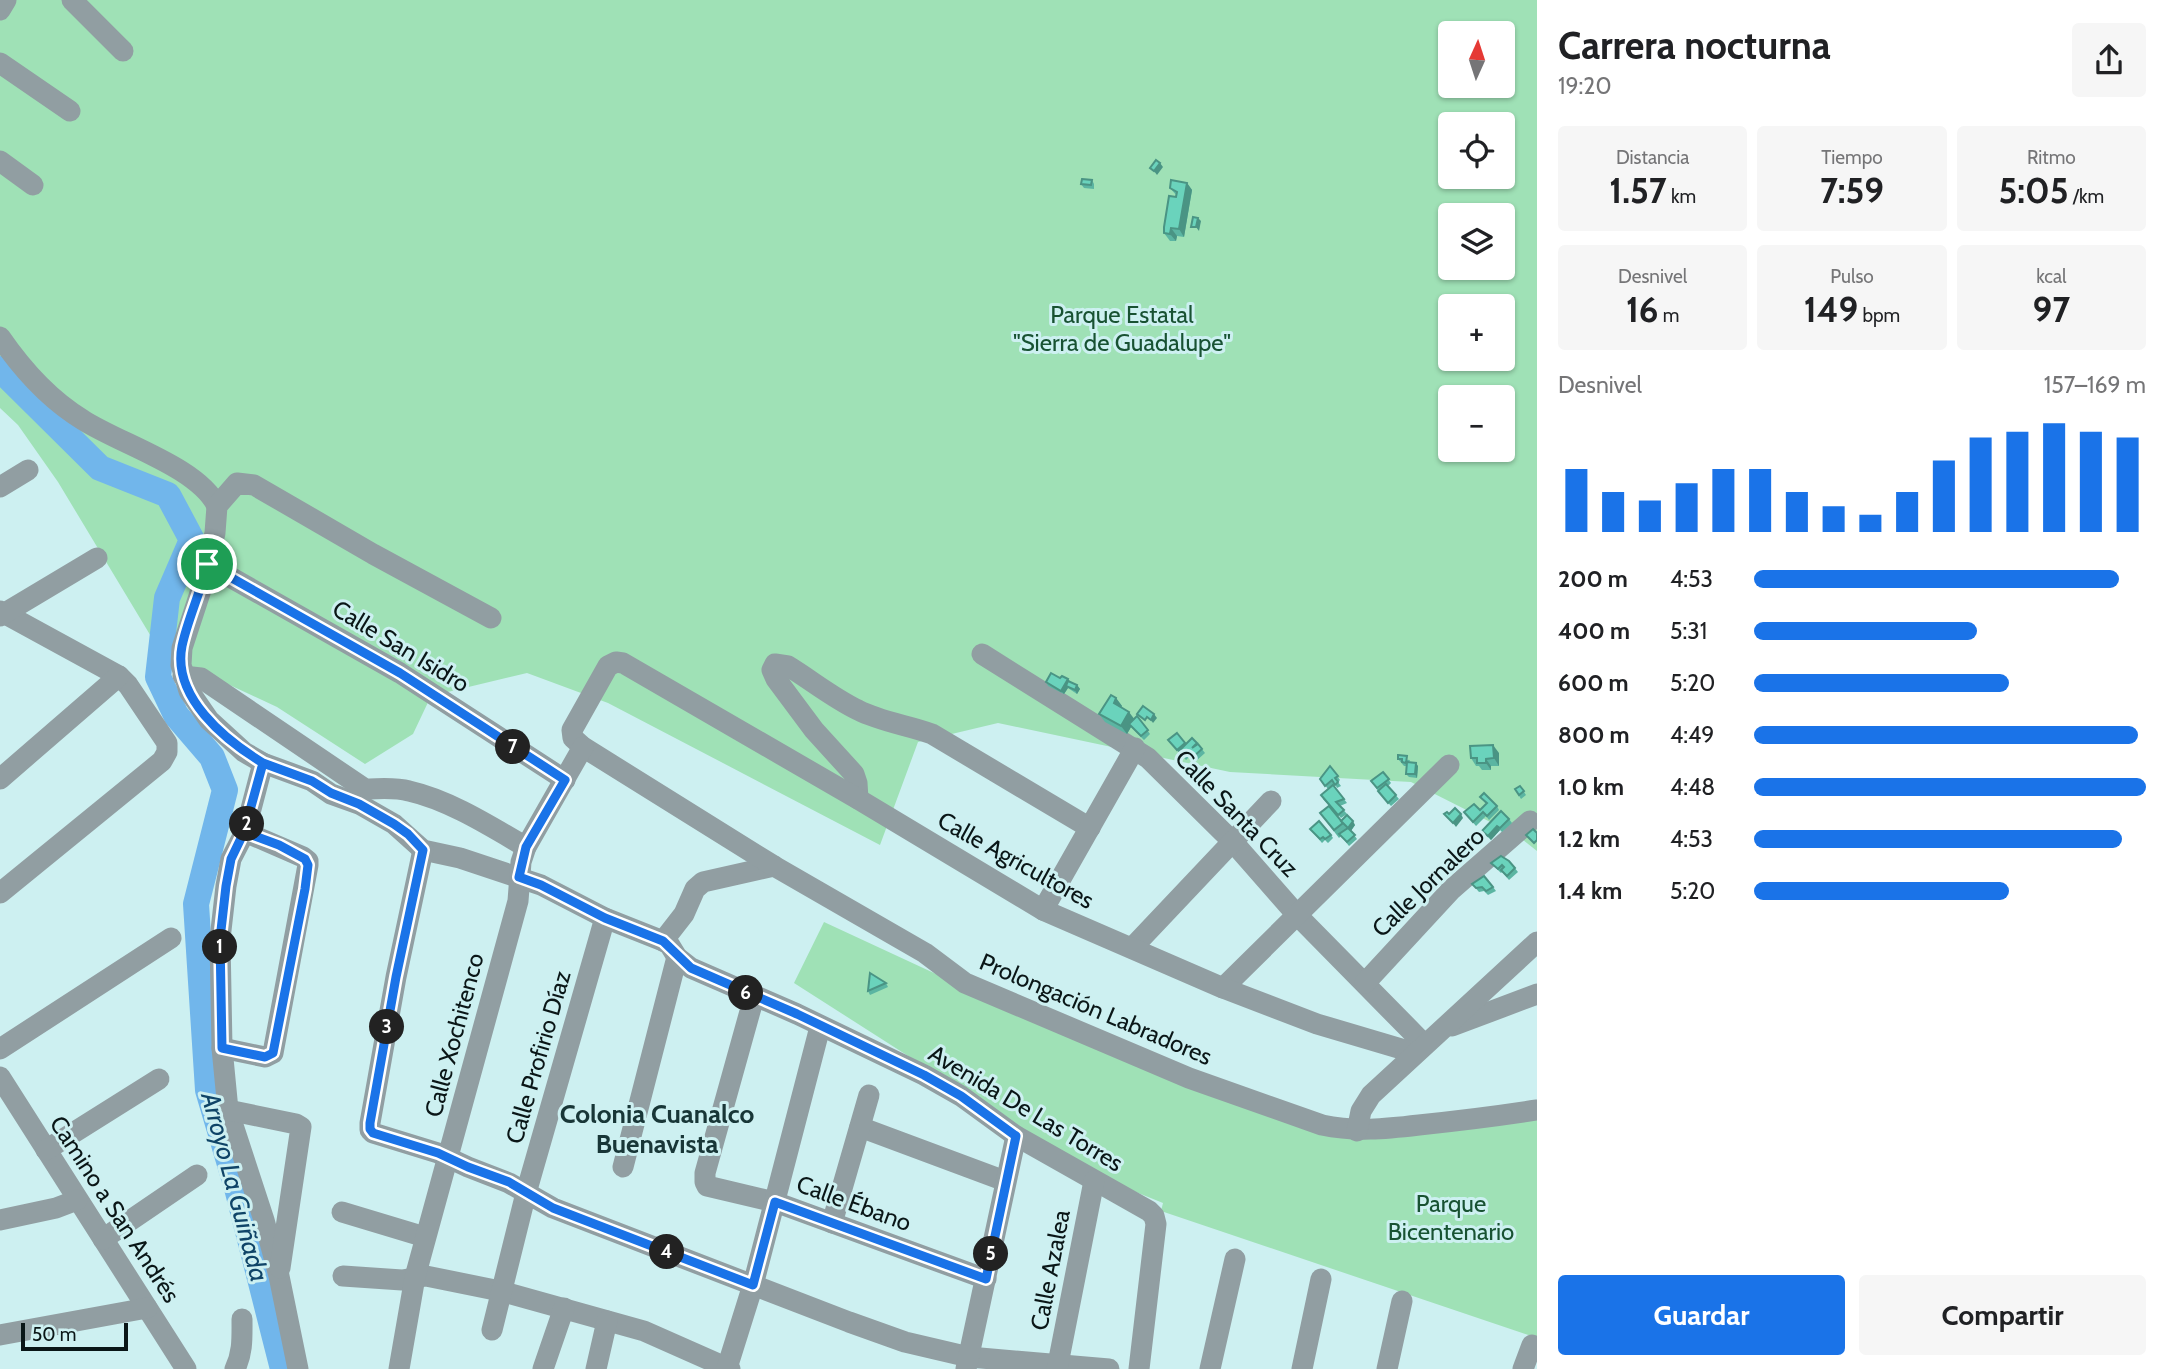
<!DOCTYPE html>
<html lang="es">
<meta charset="utf-8">
<style>
:root{--surface:#fff;--page:#f6f6f6;--text:#202124;--muted:#757577;--accent:#1a73e8}
body{margin:0;font-family:Cabin,sans-serif;background:var(--page);color:var(--text);height:100vh;display:flex;flex-direction:column;font-size:26px;white-space:nowrap}
*{box-sizing:border-box;margin:0}
p{font-size:23px;color:var(--muted)}
.icon{flex:none;width:38px;height:38px;fill:none;stroke:currentColor;stroke-width:2;stroke-linecap:round;stroke-linejoin:round}
.map{position:relative;flex:1;overflow:hidden}
.panel{display:flex;flex-direction:column;background:var(--surface);width:630px}
.panel>*{flex:none}
.needle{width:46px;rotate:3deg}
.controls{position:absolute;left:1438px;top:21px;display:grid;gap:14px}
.controls a{display:grid;place-items:center;width:77px;height:77px;border-radius:7px;background:var(--surface);box-shadow:0 2px 5px #0004;font-size:35px}
.scale{position:absolute;left:21px;bottom:18px;width:107px;box-sizing:border-box;padding-left:7px;border:4px solid #0a1617;border-top:0;font-size:19px;line-height:24px;white-space:nowrap;color:#0a1617;-webkit-text-stroke:5px #cdf0f1;paint-order:stroke}
.pin{position:absolute;display:grid;place-items:center;width:60px;height:60px;color:#fff;margin:-30px;border:4px solid #fff;border-radius:50%;box-shadow:0 2px 7px #0007}
.km{position:absolute;width:35px;height:35px;margin:-18px;border-radius:50%;background:#222;color:#fff;font-size:19px;line-height:35px;text-align:center}
.round{display:grid;place-items:center;flex:none;width:74px;height:74px;border-radius:7px;background:var(--page)}
.overview{display:flex;align-items:center;justify-content:space-between;height:119px;padding:0 21px}
h1{font-size:38px;font-weight:700;line-height:52px}
.metrics{display:grid;grid-template-columns:repeat(3,1fr);gap:10px;height:119px;padding:7px 21px}
.metrics div{display:grid;align-content:center;border-radius:7px;background:var(--page);text-align:center}
.metrics b{font-size:35px;font-weight:700}
.metrics small{font-size:19px;font-weight:400}
.metrics p{font-size:19px}
.chart{height:196px;padding:14px 21px}
.chart p{display:flex;justify-content:space-between}
.chart svg{width:100%;height:126px;margin-top:7px;stroke:var(--accent);stroke-width:6}
.primary-button{display:flex;gap:14px;margin-top:auto;padding:14px 21px}
.primary-button a{flex:1;height:80px;border-radius:7px;background:var(--accent);color:#fff;font-size:28px;font-weight:700;line-height:80px;text-align:center}
.primary-button a+a{background:var(--page);color:var(--text)}
ul{padding:0 21px;list-style:none;font-size:23px}
li{display:grid;grid-template-columns:112px 84px 1fr;align-items:center;height:52px}
li i{height:18px;border-radius:9px;background:var(--accent)}
main{display:flex;flex:1;min-height:0}
.map>svg:first-child{display:block}
.green{fill:#9fe1b6;fill-rule:evenodd}
.lines{fill:none;stroke-linecap:round;stroke-linejoin:round}
.river{stroke:#71b6eb;stroke-width:26}
.minor{stroke:#919ea2;stroke-width:21}
.wall{fill:#5bb5a2}
.shaded-wall{fill:#4a9484}
.building{fill:#6ad3bc;stroke:#4a9484;stroke-width:2}
.route-casing{stroke:#fff;stroke-width:14}
.route{stroke:#1a73e8;stroke-width:9}
.labels{text-anchor:middle;dominant-baseline:central;stroke-width:6;stroke-linejoin:round;paint-order:stroke}
.park-label{font-size:24px;fill:#185232;stroke:#cdf0f1}
.street-label{font-size:24px;fill:#0a1617;stroke:#cdf0f1}
.neighbourhood-label{font-size:26px;font-weight:bold;fill:#183637;stroke:#cdf0f1}
.water-label{font-size:26px;font-style:italic;fill:#0f4467;stroke:#cdf0f1}
</style>
<main>
<div class="map">
<svg width="1537" height="1369" viewBox="0 0 1537 1369">
<rect width="100%" height="100%" fill="#cdf0f1"/>
<g class="green">
<path d="M 0,0 L 1537,0 L 1537,851 L 1518,836 L 1411,782 L 1230,772 L 998,723 L 918,742 L 880,845 L 608,703 L 527,673 L 431,696 L 413,734 L 365,764 L 277,707 L 161,653 L 58,482 L 18,425 L 0,408 ZM 1451,33 L 1503,33 L 1503,86 L 1451,86 ZM 1451,124 L 1503,124 L 1503,177 L 1451,177 ZM 1451,215 L 1503,215 L 1503,268 L 1451,268 ZM 1451,306 L 1503,306 L 1503,359 L 1451,359 ZM 1451,397 L 1503,397 L 1503,450 L 1451,450 Z"/>
<polygon points="824,922 1087,1044 1320,1132 1537,1117 1537,1338 1161,1211 1163,1203 1096,1176 794,983"/>
</g>
<g class="lines">
<polyline class="river" points="0,369 100,468 168,495 192,540 167,598 158,677 176,715 212,757 225,790 196,904 208,1090 237,1188 283,1369"/>
<g class="minor">
<polyline points="72,0 123,51"/>
<polyline points="0,10 6,0"/>
<polyline points="0,63 70,111"/>
<polyline points="0,161 33,185"/>
<path d="M 0,337 C 22,369 50,400 83,420 C 120,444 198,467 217,506"/>
<polyline points="0,487 28,470"/>
<polyline points="207,564 400,673 565,780"/>
<polyline points="0,611 119,676 128,685 167,743 167,752 162,761 0,893"/>
<polyline points="0,616 97,558"/>
<polyline points="491,618 373,554 254,485 237,483 217,506 215,533 201,590 182,648 181,665 189,691 209,720 244,752 263,763 312,781 331,794 359,804 394,824 423,850 460,858 541,885 605,918 663,941 669,944 677,957 691,968 797,1014 924,1075 961,1096 1016,1136 1149,1211 1154,1216 1156,1224 1139,1369"/>
<polyline points="982,654 1148,758 1233,842 1297,915 1424,1044"/>
<path d="M 183,676 L 201,678 L 365,789 C 380,789 394,787 409,791 C 449,800 490,826 526,847"/>
<polyline points="263,763 245,832 231,859 226,886 220,939 222,1048 228,1110 264,1220 279,1276 298,1369"/>
<polyline points="0,779 119,676"/>
<path d="M 858,799 L 857,783 L 854,774 L 814,730 L 776,679 L 772,670 L 775,664 L 788,666 C 811,680 833,698 858,710 C 881,722 908,725 932,734 L 1090,828"/>
<polyline points="423,850 396,977 370,1123 370,1130 373,1133 438,1153 468,1167 509,1183 553,1208 849,1322 905,1342 969,1357 1109,1369"/>
<polyline points="1043,910 1135,748"/>
<polyline points="663,941 684,914 695,889 703,882 774,866"/>
<polyline points="1132,948 1271,801"/>
<polyline points="1365,983 1451,890 1530,821"/>
<polyline points="1223,988 1449,765"/>
<polyline points="754,997 705,1173 705,1182 707,1186 775,1202 986,1279"/>
<polyline points="1452,1026 1537,994"/>
<polyline points="222,1048 265,1057 273,1053 308,865 308,861 303,857 245,832"/>
<polyline points="0,1049 171,938"/>
<path d="M 1415,1053 L 1317,1024 L 1223,988 L 1043,910 L 858,799 L 623,663 L 616,662 L 608,666 L 572,730 L 573,738 L 583,747 L 774,866 L 925,953 L 965,983 L 1189,1078 L 1322,1125 C 1355,1132 1385,1129 1419,1125 C 1458,1121 1498,1116 1537,1110"/>
<polyline points="0,1077 186,1369"/>
<polyline points="228,1110 296,1124 301,1127 280,1268"/>
<polyline points="860,1127 1005,1181"/>
<polyline points="1357,1131 1361,1111 1371,1095 1537,942"/>
<polyline points="46,1150 159,1079"/>
<polyline points="623,1167 677,957"/>
<polyline points="342,1212 425,1237"/>
<polyline points="0,1220 56,1208 77,1200"/>
<polyline points="832,1223 869,1095"/>
<polyline points="103,1239 197,1175"/>
<polyline points="343,1276 402,1280 426,1276 500,1291 644,1331 730,1369"/>
<polyline points="492,1330 526,1193 605,918"/>
<polyline points="0,1335 147,1308"/>
<polyline points="727,1368 753,1285 820,1027"/>
<path d="M 235,1369 C 243,1352 242,1338 242,1319"/>
<polyline points="399,1369 415,1277 518,901 521,862 526,847 583,747"/>
<polyline points="543,1369 564,1308"/>
<polyline points="596,1369 607,1321"/>
<polyline points="966,1369 1016,1136"/>
<polyline points="1057,1369 1094,1181"/>
<polyline points="1210,1369 1235,1259"/>
<polyline points="1302,1369 1321,1279"/>
<polyline points="1387,1369 1402,1301"/>
<polyline points="1523,1369 1532,1345"/>
</g>
</g>
<g class="wall">
<polygon points="1092,180 1094,184 1094,189 1084,188 1081,184"/>
<polygon points="1187,183 1192,190 1184,237 1177,236 1176,241 1170,241 1164,233 1177,196 1170,188"/>
<polygon points="1060,678 1068,679 1070,682 1077,685 1080,689 1077,694 1068,688 1064,694 1048,686 1046,682"/>
<polygon points="1116,698 1122,706 1121,707 1134,719 1137,716 1150,734 1144,740 1131,727 1127,734 1105,722 1099,714"/>
<polygon points="1177,733 1186,744 1197,743 1205,753 1196,761 1191,755 1186,760 1171,743"/>
<polygon points="1499,753 1499,766 1491,766 1491,770 1482,770 1479,766 1476,766 1471,758"/>
<polygon points="1398,759 1410,760 1409,762 1418,766 1417,778 1409,777 1406,774 1407,766 1404,766"/>
<polygon points="1330,766 1340,780 1338,782 1341,786 1337,788 1335,784 1333,785 1347,803 1340,806 1347,814 1341,818 1323,799 1328,789 1320,779"/>
<polygon points="1383,772 1391,783 1388,786 1399,799 1391,806 1381,795 1371,781"/>
<polygon points="1520,786 1526,795 1521,799 1515,789"/>
<polygon points="1480,797 1497,806 1499,810 1489,820 1486,816 1476,826 1464,812 1480,810 1486,804"/>
<polygon points="1320,813 1343,822 1355,825 1351,831 1357,839 1349,846 1341,836 1339,838"/>
<polygon points="1509,819 1512,823 1502,832 1500,830 1491,840 1482,831"/>
<polygon points="1310,829 1331,835 1333,838 1328,843 1325,840 1322,843"/>
<polygon points="1509,861 1518,872 1509,880 1502,872 1501,873 1491,863"/>
<polygon points="1472,884 1493,887 1496,891 1488,895 1484,891 1479,892"/>
<polygon points="886,983 888,987 870,995 868,991"/>
</g>
<g class="shaded-wall">
<polygon points="1160,163 1163,167 1157,175 1154,171"/>
<polygon points="1187,183 1192,190 1184,237 1179,229"/>
<polygon points="1198,218 1201,221 1199,231 1196,227"/>
<polygon points="1171,228 1177,236 1176,241 1170,234"/>
<polygon points="1068,679 1071,683 1066,686 1068,688 1064,694 1061,691"/>
<polygon points="1077,685 1080,689 1077,694 1075,690"/>
<polygon points="1116,698 1122,706 1119,711 1114,703"/>
<polygon points="1129,712 1135,720 1127,734 1121,726"/>
<polygon points="1154,714 1157,718 1153,723 1151,720"/>
<polygon points="1493,745 1499,753 1499,766 1494,758"/>
<polygon points="1486,759 1491,766 1491,770 1486,763"/>
<polygon points="1416,763 1418,766 1417,778 1415,774"/>
<polygon points="1461,814 1463,818 1456,827 1453,823"/>
<polygon points="1353,821 1355,825 1350,832 1348,828"/>
<polygon points="1497,826 1500,830 1491,840 1488,836"/>
</g>
<g class="building">
<polygon points="1156,160 1160,163 1154,171 1150,168"/>
<polygon points="1082,179 1092,180 1091,185 1081,184"/>
<polygon points="1171,180 1187,183 1179,229 1171,228 1170,234 1164,233 1164,227 1169,196 1176,197 1177,192 1170,188"/>
<polygon points="1193,217 1198,218 1196,227 1191,227"/>
<polygon points="1051,673 1060,678 1062,676 1068,679 1061,691 1046,682"/>
<polygon points="1068,681 1077,685 1075,690 1066,686"/>
<polygon points="1111,695 1116,698 1114,703 1129,712 1121,726 1099,714"/>
<polygon points="1143,706 1154,714 1151,720 1147,717 1145,720 1137,714"/>
<polygon points="1137,716 1148,730 1141,736 1129,724"/>
<polygon points="1177,733 1185,743 1177,750 1168,740"/>
<polygon points="1192,738 1197,743 1192,748 1198,744 1202,749 1193,757 1188,751 1184,756 1179,751"/>
<polygon points="1493,745 1494,758 1486,759 1486,763 1477,763 1477,758 1471,758 1470,746"/>
<polygon points="1398,755 1407,756 1406,763 1402,762 1402,759 1398,759"/>
<polygon points="1407,762 1416,763 1415,774 1406,774"/>
<polygon points="1330,766 1338,776 1335,778 1338,782 1335,785 1332,780 1325,786 1320,779"/>
<polygon points="1383,772 1389,779 1377,788 1371,781"/>
<polygon points="1386,784 1396,795 1388,803 1378,791"/>
<polygon points="1333,785 1344,799 1336,802 1344,810 1338,815 1321,795"/>
<polygon points="1520,786 1524,791 1519,795 1515,789"/>
<polygon points="1484,793 1497,806 1487,816 1483,812 1473,822 1464,812 1474,804 1480,810 1487,803 1480,797"/>
<polygon points="1329,806 1343,823 1334,830 1320,813"/>
<polygon points="1455,808 1461,814 1453,823 1444,814 1447,812 1449,814"/>
<polygon points="1501,811 1509,819 1500,828 1497,826 1488,836 1482,831"/>
<polygon points="1347,815 1353,821 1348,828 1341,821"/>
<polygon points="1319,821 1331,835 1325,839 1323,837 1320,839 1310,829"/>
<polygon points="1348,828 1355,835 1347,842 1339,834"/>
<polygon points="1533,829 1537,833 1537,840 1534,843 1526,835"/>
<polygon points="1501,856 1509,861 1515,868 1507,876 1501,870 1504,867 1502,865 1498,869 1491,863"/>
<polygon points="1484,876 1493,887 1486,891 1482,887 1476,888 1472,884"/>
<polygon points="870,973 886,983 868,991"/>
</g>
<g class="lines">
<defs>
<path id="route" d="M 207,564 C 201,592 188,618 182,646 C 172,697 225,740 263,763 L 244,832 L 231,859 L 226,886 L 220,939 L 222,1048 L 265,1057 L 273,1053 L 305,889 L 308,865 L 305,859 L 279,845 L 244,832 L 263,763 L 312,781 L 331,793 L 359,804 L 394,824 L 408,834 L 423,850 L 396,977 L 370,1123 L 370,1129 L 373,1133 L 438,1153 L 468,1167 L 509,1182 L 553,1208 L 753,1285 L 775,1202 L 986,1279 L 1016,1136 L 961,1096 L 924,1075 L 797,1014 L 691,968 L 663,941 L 605,918 L 541,885 L 519,877 L 526,847 L 565,780 L 400,673 L 207,564"/>
</defs>
<use href="#route" class="route-casing"/>
<use href="#route" class="route"/>
</g>
<g class="labels">
<g class="park-label">
<text x="1122" y="314">Parque Estatal<tspan x="1122" dy="28">"Sierra de Guadalupe"</tspan></text>
<text x="1451" y="1203">Parque<tspan x="1451" dy="28">Bicentenario</tspan></text>
</g>
<g class="street-label">
<text transform="translate(401 646) rotate(31)">Calle San Isidro</text>
<text transform="translate(1237 813) rotate(46)">Calle Santa Cruz</text>
<text transform="translate(1016 860) rotate(29)">Calle Agricultores</text>
<text transform="translate(1428 882) rotate(-44)">Calle Jornalero</text>
<text transform="translate(1096 1009) rotate(23)">Prolongación Labradores</text>
<text transform="translate(454 1035) rotate(-75)">Calle Xochitenco</text>
<text transform="translate(538 1057) rotate(-74)">Calle Profirio Díaz</text>
<text transform="translate(1026 1108) rotate(31)">Avenida De Las Torres</text>
<text transform="translate(854 1203) rotate(20)">Calle Ébano</text>
<text transform="translate(115 1209) rotate(57)">Camino a San Andrés</text>
<text transform="translate(1050 1270) rotate(-79)">Calle Azalea</text>
</g>
<g class="neighbourhood-label">
<text x="657" y="1114">Colonia Cuanalco<tspan x="657" dy="30">Buenavista</tspan></text>
</g>
<g class="water-label">
<text transform="translate(235 1187) rotate(75)">Arroyo La Guiñada</text>
</g>
</g>
</svg>
<div class="controls">
<a><svg class="needle" viewBox="-14 -14 28 28"><path d="M0-13l5 13h-10z" fill="#e53935"/><path d="M0 13l5-13h-10z" fill="#757577"/></svg></a>
<a><svg class="icon" aria-label="locate" viewBox="0 0 24 24"><circle cx="12" cy="12" r="6"/><path d="M12 2v4M12 18v4M2 12h4M18 12h4"/></svg></a>
<a><svg class="icon" aria-label="layers" viewBox="0 0 24 24"><path d="M12 4l9 5-9 5-9-5zM3 14l9 5 9-5"/></svg></a>
<a>+</a>
<a>−</a>
</div>
<div class="scale">50 m</div>
<div class="pin" style="left:207px;top:564px;background:#1e9e55"><svg class="icon" aria-label="arrive" viewBox="0 0 24 24"><path d="M6 21V4h12l-3 4 3 4H6"/></svg></div>
<b class="km" style="left:220px;top:947px">1</b>
<b class="km" style="left:247px;top:824px">2</b>
<b class="km" style="left:387px;top:1027px">3</b>
<b class="km" style="left:667px;top:1252px">4</b>
<b class="km" style="left:991px;top:1254px">5</b>
<b class="km" style="left:746px;top:993px">6</b>
<b class="km" style="left:513px;top:747px">7</b>
</div>
<section class="panel">
<div class="overview"><div><h1>Carrera nocturna</h1><p>19:20</p></div><a class="round"><svg class="icon" aria-label="share" viewBox="0 0 24 24"><path d="M12 15V3M7 8l5-5 5 5M5 13v7h14v-7"/></svg></a></div>
<div class="metrics">
<div><p>Distancia</p><b>1.57<small> km</small></b></div>
<div><p>Tiempo</p><b>7:59</b></div>
<div><p>Ritmo</p><b>5:05<small> /km</small></b></div>
</div>
<div class="metrics">
<div><p>Desnivel</p><b>16<small> m</small></b></div>
<div><p>Pulso</p><b>149<small> bpm</small></b></div>
<div><p>kcal</p><b>97</b></div>
</div>
<div class="chart"><p><span>Desnivel</span>157–169 m</p>
<svg viewBox="0 0 160 44" preserveAspectRatio="none"><path d="M5 44V22M15 44V30M25 44V33M35 44V27M45 44V22M55 44V22M65 44V30M75 44V35M85 44V38M95 44V30M105 44V19M115 44V11M125 44V9M135 44V6M145 44V9M155 44V11"/></svg>
</div>
<ul>
<li><b>200 m</b>4:53<i style="width:93%"></i></li>
<li><b>400 m</b>5:31<i style="width:57%"></i></li>
<li><b>600 m</b>5:20<i style="width:65%"></i></li>
<li><b>800 m</b>4:49<i style="width:98%"></i></li>
<li><b>1.0 km</b>4:48<i style="width:100%"></i></li>
<li><b>1.2 km</b>4:53<i style="width:94%"></i></li>
<li><b>1.4 km</b>5:20<i style="width:65%"></i></li>
</ul>
<div class="primary-button"><a>Guardar</a><a>Compartir</a></div>
</section>
</main>
